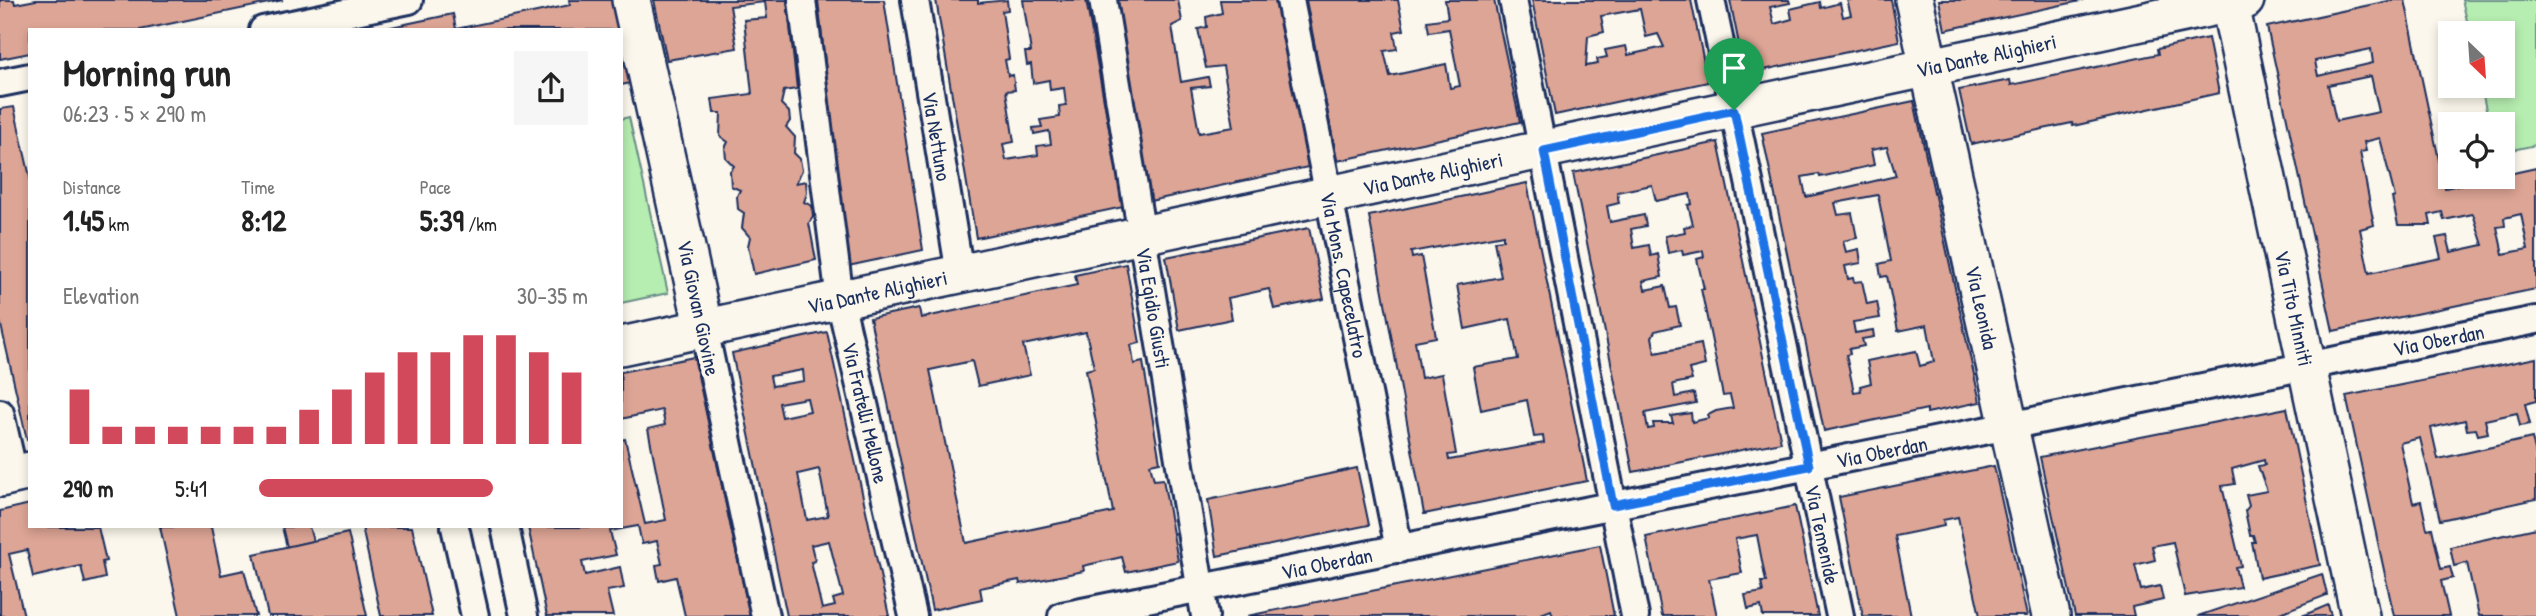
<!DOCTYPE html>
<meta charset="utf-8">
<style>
:root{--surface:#fff;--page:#f6f6f6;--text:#222;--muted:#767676;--accent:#d1495b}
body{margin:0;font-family:"Patrick Hand",sans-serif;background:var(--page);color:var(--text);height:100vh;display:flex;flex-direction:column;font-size:26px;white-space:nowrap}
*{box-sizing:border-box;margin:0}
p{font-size:23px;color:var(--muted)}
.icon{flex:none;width:38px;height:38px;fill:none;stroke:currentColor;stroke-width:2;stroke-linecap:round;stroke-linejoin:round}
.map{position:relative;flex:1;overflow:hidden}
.panel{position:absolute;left:28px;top:28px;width:595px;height:500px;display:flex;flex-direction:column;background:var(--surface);border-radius:0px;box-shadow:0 4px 10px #0003}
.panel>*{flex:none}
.needle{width:46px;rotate:155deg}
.fabs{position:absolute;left:2438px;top:21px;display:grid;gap:14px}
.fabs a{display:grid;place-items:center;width:77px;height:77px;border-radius:0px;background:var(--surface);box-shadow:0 4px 10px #0003;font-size:35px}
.pin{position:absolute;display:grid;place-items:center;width:60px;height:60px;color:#fff;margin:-72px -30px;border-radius:50% 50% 50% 0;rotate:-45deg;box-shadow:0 0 7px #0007}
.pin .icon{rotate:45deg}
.round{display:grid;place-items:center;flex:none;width:74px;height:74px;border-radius:0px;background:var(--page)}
.headline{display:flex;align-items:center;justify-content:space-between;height:119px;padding:0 35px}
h1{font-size:38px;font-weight:800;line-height:52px}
.stats{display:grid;grid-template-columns:repeat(3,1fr);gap:10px;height:119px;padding:7px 35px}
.stats div{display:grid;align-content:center}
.stats b{font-size:30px;font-weight:800}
.stats small{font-size:19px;font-weight:400}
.stats p{font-size:19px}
.chart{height:196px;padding:14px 35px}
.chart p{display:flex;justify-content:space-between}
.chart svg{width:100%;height:126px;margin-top:7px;stroke:var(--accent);stroke-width:6}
ul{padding:0 35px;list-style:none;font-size:23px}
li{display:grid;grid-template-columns:112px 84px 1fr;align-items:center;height:52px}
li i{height:18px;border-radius:9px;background:var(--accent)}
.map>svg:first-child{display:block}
.green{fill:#b6edb0;stroke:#688e87;stroke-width:2}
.building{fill:#dda595;stroke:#1b2f5e;stroke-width:2;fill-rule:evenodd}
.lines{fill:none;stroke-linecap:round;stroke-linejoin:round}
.street-casing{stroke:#1b2f5e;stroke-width:32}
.secondary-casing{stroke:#1b2f5e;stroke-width:42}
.street{stroke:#fbf7ec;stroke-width:26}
.secondary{stroke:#fbf7ec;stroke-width:37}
.route-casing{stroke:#fff;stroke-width:14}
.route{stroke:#1a73e8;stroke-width:9}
.labels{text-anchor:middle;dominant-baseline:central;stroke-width:7;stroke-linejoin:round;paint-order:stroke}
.street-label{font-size:21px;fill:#1b2f5e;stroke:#fbf7ec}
</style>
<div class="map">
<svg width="2536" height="616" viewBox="0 0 2536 616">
<rect width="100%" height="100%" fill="#fbf7ec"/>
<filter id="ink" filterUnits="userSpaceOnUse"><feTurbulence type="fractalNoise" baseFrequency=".0143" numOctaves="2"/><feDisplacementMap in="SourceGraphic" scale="14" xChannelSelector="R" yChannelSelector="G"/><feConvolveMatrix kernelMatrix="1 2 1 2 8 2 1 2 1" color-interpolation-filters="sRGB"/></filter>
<g filter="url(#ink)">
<g class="green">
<polygon points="2462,0 2536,0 2536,145 2503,152 2502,124 2489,124 2481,86 2502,86 2502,33 2470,33"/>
<polygon points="629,117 668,293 621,303 621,119"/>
</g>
<g class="building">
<polygon points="0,0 14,0 15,4 36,0 283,0 140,30 30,30 30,53 0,59"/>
<polygon points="569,0 614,0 620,30 377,30 453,14 456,29 570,5"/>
<polygon points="654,0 787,0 797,89 784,91 781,104 789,112 790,121 786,127 795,137 794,153 800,159 802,170 796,183 806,181 807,193 804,202 812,206 813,217 809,223 816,260 754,274 748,246 750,237 742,228 744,213 738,209 737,196 740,190 731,186 730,171 734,166 726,158 725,148 728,142 720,136 721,113 714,113 712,99 752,94 744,20 767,18 765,2 730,6 737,48 667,60"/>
<polygon points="818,0 884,0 923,250 848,266"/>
<polygon points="936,0 978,0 978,3 1007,0 1008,10 1002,11 1009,59 1005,60 1008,76 1013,75 1015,90 1006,91 1014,142 1003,144 1006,160 1038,155 1037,146 1051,144 1049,131 1034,134 1033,128 1042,127 1040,120 1060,117 1059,106 1066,105 1064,88 1050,90 1049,80 1033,83 1031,64 1027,65 1025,52 1031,52 1023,0 1086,0 1123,207 976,238"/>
<polygon points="1116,0 1178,0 1182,21 1172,26 1181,82 1208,77 1210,86 1191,88 1199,133 1234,127 1223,66 1206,68 1198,29 1207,27 1206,17 1222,13 1220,0 1277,0 1308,167 1150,201"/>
<polygon points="1306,0 1398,0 1404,30 1394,32 1397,49 1384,51 1390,76 1446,64 1450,88 1460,86 1449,29 1429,32 1427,21 1448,18 1445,0 1494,0 1520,122 1337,161"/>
<path d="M 1532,0 L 1691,0 L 1708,82 L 1555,115 ZM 1640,9 L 1646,37 L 1658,34 L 1664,47 L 1628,55 L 1626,46 L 1605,50 L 1607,57 L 1597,59 L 1598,64 L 1586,66 L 1588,36 L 1604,32 L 1601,16 Z"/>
<polygon points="1730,0 1789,0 1790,3 1770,7 1774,24 1792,19 1790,9 1820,2 1821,8 1840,3 1843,17 1851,15 1847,0 1891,0 1899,41 1745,74"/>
<polygon points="1939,0 2085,0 1945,30"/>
<path d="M 2393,0 L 2405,0 L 2445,188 L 2536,168 L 2536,289 L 2333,331 L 2267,27 ZM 2371,49 L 2373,63 L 2318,76 L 2315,61 ZM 2371,76 L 2379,112 L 2336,121 L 2328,85 ZM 2380,138 L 2395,197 L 2392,198 L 2398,225 L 2431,225 L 2429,215 L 2442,212 L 2444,220 L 2473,214 L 2483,245 L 2451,252 L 2447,236 L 2436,238 L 2441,258 L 2369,273 L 2360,229 L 2374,225 L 2360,152 L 2366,151 L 2364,142 ZM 2521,214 L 2528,249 L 2503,254 L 2497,227 L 2505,226 L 2504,218 Z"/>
<polygon points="621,36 631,83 621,85"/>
<polygon points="2208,38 2219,93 2073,126 2072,123 1971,144 1959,90 2010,80 2011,85 2158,54 2157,49"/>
<path d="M 1914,101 L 1980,402 L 1927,413 L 1927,409 L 1824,431 L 1762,133 ZM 1887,147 L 1896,176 L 1806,197 L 1802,177 L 1819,174 L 1820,177 L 1874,165 L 1871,150 ZM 1878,195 L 1891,261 L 1879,264 L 1881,277 L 1887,276 L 1898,331 L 1927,325 L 1934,362 L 1920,366 L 1916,351 L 1867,361 L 1871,383 L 1860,386 L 1861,391 L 1854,392 L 1846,355 L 1850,354 L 1849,349 L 1864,346 L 1862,339 L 1874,337 L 1873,330 L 1855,333 L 1853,322 L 1880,318 L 1877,302 L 1867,304 L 1862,281 L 1854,282 L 1853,278 L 1848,279 L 1845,266 L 1861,263 L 1859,249 L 1846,252 L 1843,241 L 1857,238 L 1852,213 L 1838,215 L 1835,203 Z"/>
<polygon points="14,107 30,177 30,439 27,440 0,321 0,109"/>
<path d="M 1718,142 L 1781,442 L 1633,472 L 1573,173 ZM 1652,185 L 1656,201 L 1690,194 L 1692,204 L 1688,205 L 1693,225 L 1684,227 L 1685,232 L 1665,236 L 1668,253 L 1682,250 L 1683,255 L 1703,251 L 1704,257 L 1697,259 L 1704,289 L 1701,289 L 1723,396 L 1730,395 L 1733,408 L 1716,411 L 1708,415 L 1709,418 L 1692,422 L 1691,413 L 1671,416 L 1673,423 L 1653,423 L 1654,428 L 1648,429 L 1645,413 L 1696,403 L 1694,393 L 1675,397 L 1673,384 L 1692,380 L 1689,369 L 1705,365 L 1701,344 L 1655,353 L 1652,337 L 1655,331 L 1680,325 L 1676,307 L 1670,308 L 1665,286 L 1645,290 L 1643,281 L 1662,277 L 1658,254 L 1651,256 L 1649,245 L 1634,248 L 1631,229 L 1646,226 L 1644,215 L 1610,222 L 1607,206 L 1619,203 L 1617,192 Z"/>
<path d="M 1527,183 L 1587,481 L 1424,514 L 1369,216 ZM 1503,235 L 1503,240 L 1494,241 L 1501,277 L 1457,285 L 1465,329 L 1510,319 L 1518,359 L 1473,367 L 1481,410 L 1527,400 L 1534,437 L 1543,436 L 1544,443 L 1449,460 L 1448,455 L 1456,454 L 1442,374 L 1421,378 L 1415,341 L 1436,337 L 1421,256 L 1412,258 L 1411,252 Z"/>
<polygon points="1309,228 1324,299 1274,309 1269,289 1228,298 1232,319 1179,330 1166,257"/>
<path d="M 1126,264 L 1140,343 L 1131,345 L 1134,364 L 1143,362 L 1160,462 L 1150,464 L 1154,480 L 1163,479 L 1178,561 L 1126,572 L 1122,557 L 1083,566 L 1084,571 L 1020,584 L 1019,580 L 980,588 L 982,599 L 932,610 L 870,318 L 919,308 L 921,318 L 1077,285 L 1075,275 ZM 1086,332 L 1094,368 L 1086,370 L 1113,512 L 966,543 L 930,370 L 972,361 L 978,386 L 1030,375 L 1023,345 Z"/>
<path d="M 827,332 L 889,616 L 787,616 L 732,353 ZM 803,370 L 804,381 L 772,386 L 770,376 ZM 807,398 L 810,411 L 782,417 L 779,403 ZM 819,469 L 828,516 L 807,520 L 798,474 ZM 829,541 L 843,596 L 833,599 L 835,606 L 822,609 L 811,562 L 815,561 L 811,545 Z"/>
<polygon points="694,357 750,616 685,616 676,577 659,581 656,565 662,564 657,541 642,544 638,526 610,531 616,555 582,562 585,575 620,567 624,588 607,591 613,616 547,616 528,527 621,527 621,440 625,439 645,524 666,520 648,429 665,425 662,410 621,419 621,372"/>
<polygon points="2536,358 2536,401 2525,404 2530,424 2520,426 2517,413 2485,420 2488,433 2478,435 2476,429 2467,430 2465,420 2431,428 2438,459 2532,438 2536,455 2536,499 2440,520 2420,438 2400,443 2413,503 2421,501 2427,529 2432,528 2441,569 2450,567 2453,578 2441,581 2449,616 2394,616 2346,396"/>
<polygon points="2287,408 2320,565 2259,578 2252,542 2255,542 2253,535 2250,535 2245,511 2249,506 2246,495 2267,491 2258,466 2265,465 2264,460 2232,469 2235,484 2222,486 2241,566 2235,567 2240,587 2185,596 2173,542 2152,546 2155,560 2135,565 2141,590 2160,586 2163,600 2132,607 2134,616 2075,616 2040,457"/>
<polygon points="1994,466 2027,616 1980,616 1958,517 1943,520 1944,526 1895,536 1911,616 1863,616 1839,497"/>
<polygon points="1357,468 1369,525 1217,556 1208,500"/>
<polygon points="30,504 30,527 98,527 106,561 102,562 105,578 85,583 81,566 33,577 27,550 9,554 24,616 0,616 0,511"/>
<polygon points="1795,506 1818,616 1763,616 1761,606 1748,609 1745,595 1763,592 1761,582 1766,582 1757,535 1735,539 1742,573 1709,579 1717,616 1662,616 1646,537"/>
<polygon points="160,527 211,527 221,575 244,570 256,616 180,616"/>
<polygon points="282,527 309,527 313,541 287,547"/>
<polygon points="362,527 412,527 432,616 381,616"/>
<polygon points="2536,528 2536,616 2479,616 2467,563 2454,566 2450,547"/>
<polygon points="348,533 367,616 268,616 254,554"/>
<polygon points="1600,545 1614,616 1553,616 1551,610 1536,616 1247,616"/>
<polygon points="2322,574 2327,595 2272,616 2198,616"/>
<polygon points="2328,605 2331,616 2302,616"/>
</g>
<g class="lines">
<defs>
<g id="street">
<path id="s1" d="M 802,0 L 840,300 L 913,616"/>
<path id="s2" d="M 915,0 L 960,274"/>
<path id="s3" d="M 1103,0 L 1205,616"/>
<path id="s4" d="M 1290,0 L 1399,549"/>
<polyline points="1513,0 1635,616"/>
<path id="s5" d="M 1711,0 L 1840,616"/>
<polyline points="263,30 409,0"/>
<polyline points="0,83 30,77"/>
<polyline points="704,329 765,616"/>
<polyline points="0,413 14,474"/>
<polyline points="455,527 475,616"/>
<polyline points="505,527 524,616"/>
<path id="s6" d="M 1062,616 L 2536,320"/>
</g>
<g id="secondary">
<polyline points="631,0 704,329"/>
<path id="s7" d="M 1914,0 L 2051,616"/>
<path id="s8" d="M 2229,0 L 2360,616"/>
<path id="s9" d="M 621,346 L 2245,0"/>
<polyline points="0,478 30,471"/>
</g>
</defs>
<use href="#street" class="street-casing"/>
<use href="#secondary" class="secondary-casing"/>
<use href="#street" class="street"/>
<use href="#secondary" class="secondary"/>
</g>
</g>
<g class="lines" filter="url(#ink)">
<defs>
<polygon id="route" points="1734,110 1809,466 1613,505 1544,151"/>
</defs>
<use href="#route" class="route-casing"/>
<use href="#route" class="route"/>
</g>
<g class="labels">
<g class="street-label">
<text stroke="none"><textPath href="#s9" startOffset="1396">Via Dante Alighieri</textPath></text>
<text stroke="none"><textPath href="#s2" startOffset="138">Via Nettuno</textPath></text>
<text stroke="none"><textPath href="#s9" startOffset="830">Via Dante Alighieri</textPath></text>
<text stroke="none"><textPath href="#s4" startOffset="280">Via Mons. Capecelatro</textPath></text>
<text stroke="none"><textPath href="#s9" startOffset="262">Via Dante Alighieri</textPath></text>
<text transform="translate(699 308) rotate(78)">Via Giovan Giovine</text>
<text stroke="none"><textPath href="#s3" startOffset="312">Via Egidio Giusti</textPath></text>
<text stroke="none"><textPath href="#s7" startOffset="315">Via Leonida</textPath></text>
<text stroke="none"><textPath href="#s8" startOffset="315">Via Tito Minniti</textPath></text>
<text stroke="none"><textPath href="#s6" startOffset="1404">Via Oberdan</textPath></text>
<text stroke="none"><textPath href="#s1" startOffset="418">Via Fratelli Mellone</textPath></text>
<text stroke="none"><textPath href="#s6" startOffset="836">Via Oberdan</textPath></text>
<text stroke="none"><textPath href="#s5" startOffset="546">Via Temenide</textPath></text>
<text stroke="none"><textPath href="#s6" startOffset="270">Via Oberdan</textPath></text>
</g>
</g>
</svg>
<div class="fabs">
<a><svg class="needle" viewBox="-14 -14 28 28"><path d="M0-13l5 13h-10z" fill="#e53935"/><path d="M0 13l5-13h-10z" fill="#767676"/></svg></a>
<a><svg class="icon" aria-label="locate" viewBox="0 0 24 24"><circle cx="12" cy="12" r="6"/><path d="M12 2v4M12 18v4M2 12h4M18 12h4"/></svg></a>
</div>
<div class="pin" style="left:1734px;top:110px;background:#1e9e55"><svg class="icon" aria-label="arrive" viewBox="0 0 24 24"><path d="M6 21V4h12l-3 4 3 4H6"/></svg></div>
<section class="panel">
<div class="headline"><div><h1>Morning run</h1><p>06:23 · 5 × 290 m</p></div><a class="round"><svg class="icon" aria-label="share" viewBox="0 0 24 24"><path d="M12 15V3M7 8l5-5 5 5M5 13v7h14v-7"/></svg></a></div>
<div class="stats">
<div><p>Distance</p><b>1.45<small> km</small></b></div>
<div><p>Time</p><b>8:12</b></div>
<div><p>Pace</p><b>5:39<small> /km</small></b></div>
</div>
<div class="chart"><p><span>Elevation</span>30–35 m</p>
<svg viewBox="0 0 160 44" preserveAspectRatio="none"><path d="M5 44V25M15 44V38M25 44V38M35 44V38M45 44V38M55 44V38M65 44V38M75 44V32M85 44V25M95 44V19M105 44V12M115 44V12M125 44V6M135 44V6M145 44V12M155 44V19"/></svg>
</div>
<ul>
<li><b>290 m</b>5:41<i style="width:71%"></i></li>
</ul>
</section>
</div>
